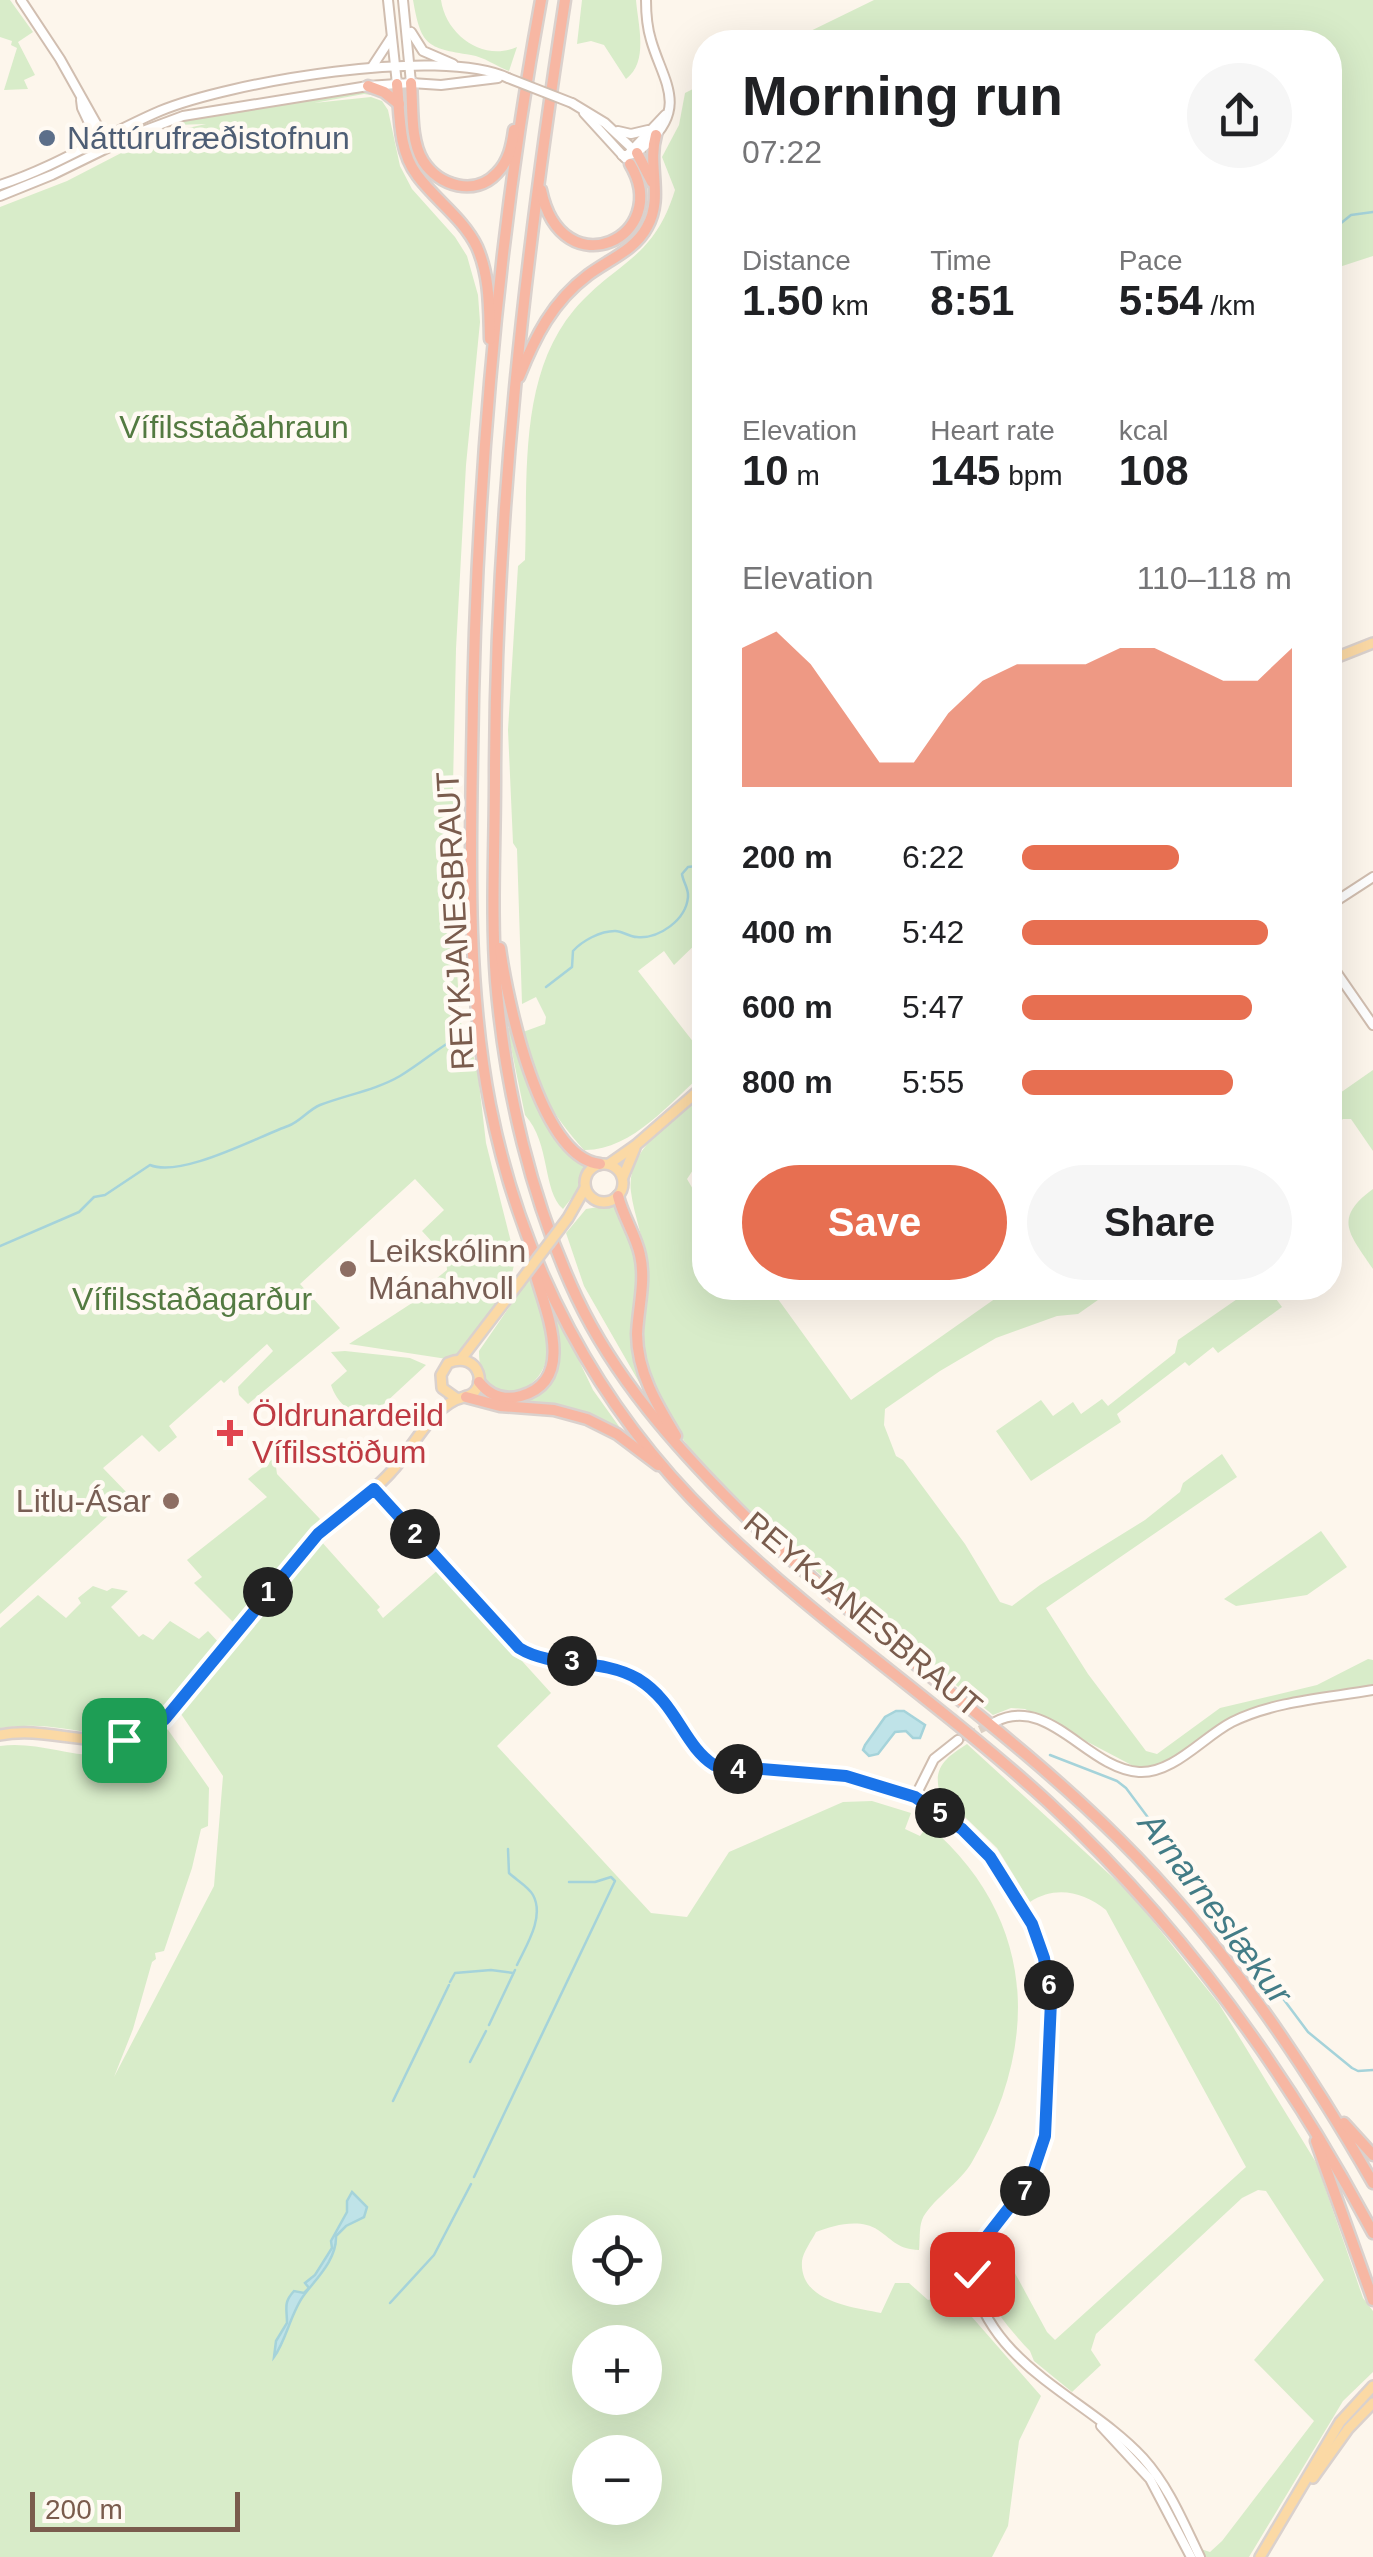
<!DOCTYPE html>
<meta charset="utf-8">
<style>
:root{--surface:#fff;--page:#f6f6f6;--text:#202124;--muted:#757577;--accent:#e76f51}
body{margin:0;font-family:Helvetica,sans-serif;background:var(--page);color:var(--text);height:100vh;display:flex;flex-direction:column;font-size:38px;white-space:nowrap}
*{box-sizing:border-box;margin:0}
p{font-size:32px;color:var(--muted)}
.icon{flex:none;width:55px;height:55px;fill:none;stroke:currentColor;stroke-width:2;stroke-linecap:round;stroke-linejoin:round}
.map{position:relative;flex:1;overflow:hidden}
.panel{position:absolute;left:692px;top:30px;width:650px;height:1270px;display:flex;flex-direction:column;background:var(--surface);border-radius:40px;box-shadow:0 10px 40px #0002}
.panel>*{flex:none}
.buttons{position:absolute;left:572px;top:2215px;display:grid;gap:20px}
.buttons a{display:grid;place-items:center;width:90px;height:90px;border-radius:50%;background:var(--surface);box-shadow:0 10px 40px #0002;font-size:50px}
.scale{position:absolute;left:30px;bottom:25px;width:210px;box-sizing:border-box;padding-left:10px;border:5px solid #7a5c4d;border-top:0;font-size:28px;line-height:35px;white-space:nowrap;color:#7a5c4d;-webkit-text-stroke:8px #fffaf3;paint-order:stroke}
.pin{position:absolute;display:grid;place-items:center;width:85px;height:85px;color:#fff;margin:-42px;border-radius:20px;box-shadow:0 5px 15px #0006}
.km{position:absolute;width:50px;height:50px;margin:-25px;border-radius:50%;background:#222;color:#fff;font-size:28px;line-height:50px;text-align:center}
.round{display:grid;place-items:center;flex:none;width:105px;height:105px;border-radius:52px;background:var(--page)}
.head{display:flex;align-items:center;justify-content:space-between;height:170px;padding:0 50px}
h1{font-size:55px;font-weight:600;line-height:75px}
.metrics{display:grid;grid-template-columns:repeat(3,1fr);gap:15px;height:170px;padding:10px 50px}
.metrics div{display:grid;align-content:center}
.metrics b{font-size:42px;font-weight:600}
.metrics small{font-size:28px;font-weight:400}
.metrics p{font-size:28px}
.chart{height:280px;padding:20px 50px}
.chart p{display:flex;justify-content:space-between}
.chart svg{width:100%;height:180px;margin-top:10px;fill:var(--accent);opacity:.7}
.cta{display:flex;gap:20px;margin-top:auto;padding:20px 50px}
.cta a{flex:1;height:115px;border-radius:60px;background:var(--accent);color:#fff;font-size:40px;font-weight:600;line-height:115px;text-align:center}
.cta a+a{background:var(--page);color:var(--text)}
ul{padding:0 50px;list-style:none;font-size:32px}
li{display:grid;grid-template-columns:160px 120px 1fr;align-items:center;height:75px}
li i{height:25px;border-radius:12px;background:var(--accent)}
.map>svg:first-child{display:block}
.green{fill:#d8ecc9;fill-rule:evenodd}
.water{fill:#bfe3e8;stroke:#a5d3da;stroke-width:2.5}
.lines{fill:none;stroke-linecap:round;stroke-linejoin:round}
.stream{stroke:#a5d3da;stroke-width:2.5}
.minor-tunnel{stroke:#dcd0c4;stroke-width:8;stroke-dasharray:8 4;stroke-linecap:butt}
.minor-casing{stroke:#d1beb0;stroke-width:12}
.major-casing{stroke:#dad1cd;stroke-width:14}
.highway-casing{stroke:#dad1cd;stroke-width:15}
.minor{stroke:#fff;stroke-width:8}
.major{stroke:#fbd9a5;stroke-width:9}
.highway{stroke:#f7b7a3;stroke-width:10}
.minor-bridge-casing{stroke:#d1beb0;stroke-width:12;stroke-linecap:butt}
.major-bridge-casing{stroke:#dad1cd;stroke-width:14;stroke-linecap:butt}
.minor-bridge{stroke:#fff;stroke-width:8}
.major-bridge{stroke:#fbd9a5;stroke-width:9}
.route-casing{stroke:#fff;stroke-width:20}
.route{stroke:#1a73e8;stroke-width:12}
.service-dot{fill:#5c6f8a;stroke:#fffaf3;stroke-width:4}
.education-dot{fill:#8d6e63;stroke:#fffaf3;stroke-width:4}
.health-dot{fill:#e0444e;stroke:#fffaf3;stroke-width:4}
.labels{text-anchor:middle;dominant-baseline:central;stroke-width:9;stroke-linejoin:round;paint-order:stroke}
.service-label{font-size:32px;fill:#4e5e75;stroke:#fffaf3;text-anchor:start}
.park-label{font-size:32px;fill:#537a41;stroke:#fffaf3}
.street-label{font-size:32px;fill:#7a5c4d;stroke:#fffaf3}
.education-label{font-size:32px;fill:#785e54;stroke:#fffaf3;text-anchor:start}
.health-label{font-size:32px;fill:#be3a42;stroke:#fffaf3;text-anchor:start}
.water-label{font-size:35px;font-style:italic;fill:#437c86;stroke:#fffaf3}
</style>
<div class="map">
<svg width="1373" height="2557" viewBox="0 0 1373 2557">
<rect width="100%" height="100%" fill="#fdf6ec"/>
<g class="green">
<polygon points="0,0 10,0 33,32 18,42 35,75 24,80 28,89 4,90 17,48 11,45 12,41 0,37"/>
<path d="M 413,0 L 441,0 C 446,35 483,62 517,47 L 509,71 C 496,66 484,57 471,55 C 426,48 421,45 413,0 Z"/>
<path d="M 582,0 L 636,0 C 638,25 649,62 626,79 L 604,45 L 591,41 L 577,44 Z"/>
<polygon points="874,0 1373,0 1373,256 1330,270 1330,42 788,42"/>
<path d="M 705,83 L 705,935 L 674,965 L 664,951 L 638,971 L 705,1057 L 705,1072 C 671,1101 632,1151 584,1150 C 556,1119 525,1075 523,1032 L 545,1024 L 546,1017 L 536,997 L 522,1004 L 517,849 L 513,843 L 508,730 L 518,566 L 525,560 C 528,478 518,377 574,310 C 617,260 653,261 675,190 L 662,157 L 679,125 L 685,93 Z"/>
<path d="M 373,91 L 384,97 L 364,94 L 314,103 L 371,97 L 382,101 L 388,110 L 400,166 L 412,189 L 455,237 L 467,256 L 478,295 L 480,322 L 466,465 L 456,649 L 453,785 L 454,920 L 460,1020 L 477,1066 L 486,1143 L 515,1258 C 511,1296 483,1325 460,1355 L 447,1359 L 349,1344 L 412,1303 L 416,1295 L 447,1270 L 446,1257 L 422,1231 L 444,1210 L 415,1179 L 300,1284 L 340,1328 L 248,1404 L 239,1395 L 238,1387 L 273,1351 L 267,1344 L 224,1383 L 221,1380 L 169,1426 L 177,1437 L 159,1452 L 142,1435 L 103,1468 L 130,1496 L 0,1614 L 0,207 L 67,181 L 156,135 L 206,124 L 175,125 L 174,123 L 208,114 Z"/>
<path d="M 507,1028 L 510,1028 C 523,1071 550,1140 586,1168 L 581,1186 L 563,1209 C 542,1190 551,1144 525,1115 Z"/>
<polygon points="1373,1070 1373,1151 1351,1119 1343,1119 1330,1129 1330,1100"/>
<path d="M 705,1093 L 705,1152 L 687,1179 L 697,1196 L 705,1200 L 705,1288 L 770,1288 L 851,1400 L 1006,1291 L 1004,1288 L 1115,1288 L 1078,1314 L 1057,1316 L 996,1338 L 940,1371 L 885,1409 L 884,1425 L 896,1456 L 903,1460 L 965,1544 L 1000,1602 L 1012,1606 L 1040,1585 L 1145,1520 L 1180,1492 L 1183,1483 L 1222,1454 L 1237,1477 L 1046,1608 L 1088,1674 L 1146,1751 L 1157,1754 L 1220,1708 L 1317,1685 L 1368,1659 L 1373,1660 L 1373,1684 L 1226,1722 L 1164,1764 L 1139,1769 L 1025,1709 L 1011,1708 L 993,1715 C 948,1679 903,1642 858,1605 C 789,1548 666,1455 646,1364 C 639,1331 647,1299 646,1266 C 645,1241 634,1216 631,1192 C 625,1148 677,1117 705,1093 Z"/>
<path d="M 1373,1189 L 1373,1269 C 1350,1234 1332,1219 1373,1189 Z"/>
<polygon points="617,1204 634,1245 639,1272 635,1359 643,1389 584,1286 566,1233 586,1209"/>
<path d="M 530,1277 C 537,1298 547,1323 548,1345 C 549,1399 478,1413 479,1351 Z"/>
<polygon points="1253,1288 1268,1288 1282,1307 1218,1353 1213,1347 1189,1366 1185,1362 1117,1414 1121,1422 1031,1481 996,1431 1041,1400 1053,1416 1073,1402 1081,1414 1102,1399 1108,1406 1175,1353 1178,1340"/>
<path d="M 552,1304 L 593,1390 L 623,1432 C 588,1413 557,1404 517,1403 L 534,1396 L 550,1381 Z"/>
<path d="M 345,1351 L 410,1358 L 426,1365 L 370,1417 C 352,1416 337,1403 331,1385 L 347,1371 L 331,1352 Z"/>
<polygon points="280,1453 283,1460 276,1467 277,1474 320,1519 233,1622 194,1583 202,1577 187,1560 267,1497 248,1479"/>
<polygon points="1321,1531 1347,1567 1307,1595 1236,1606 1224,1599"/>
<path d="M 320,1540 L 380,1607 L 377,1610 L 383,1618 L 439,1569 L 551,1693 L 497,1746 L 651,1913 L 687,1917 L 729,1852 L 843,1802 L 872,1801 L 911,1813 L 905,1829 L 920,1836 L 928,1825 C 1037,1918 1041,2043 972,2162 C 961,2182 929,2202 922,2220 C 919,2228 920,2241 919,2250 C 898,2249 894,2241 878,2230 C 860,2218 834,2225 816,2232 C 812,2240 803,2252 802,2261 C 799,2302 853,2307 881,2313 L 895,2283 L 909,2283 L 928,2300 L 947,2295 L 958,2301 L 1041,2396 L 1019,2441 L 1008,2526 L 992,2557 L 0,2557 L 0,1746 C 40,1740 79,1762 118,1753 C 137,1748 149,1734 166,1727 L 209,1788 L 208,1826 L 201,1829 L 192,1868 L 164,1951 L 155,1953 L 156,1959 L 152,1962 L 133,2029 L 114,2077 L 214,1886 L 223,1776 L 181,1714 ZM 590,2232 L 645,2232 L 645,2288 L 590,2288 ZM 590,2342 L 645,2342 L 645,2398 L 590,2398 ZM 590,2452 L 645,2452 L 645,2508 L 590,2508 Z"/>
<path d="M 93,1586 L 107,1591 L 112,1588 L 128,1591 L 111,1607 L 139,1637 L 143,1634 L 153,1640 L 170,1621 L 199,1639 L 208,1631 L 221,1645 C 191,1681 155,1741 101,1734 C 61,1729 42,1722 0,1728 L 0,1628 L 38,1595 L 66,1618 L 81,1603 L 78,1598 Z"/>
<path d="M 967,1744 L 1132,1895 L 1219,2004 L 1317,2164 L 1363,2298 L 1373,2311 L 1373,2372 L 1343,2401 L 1249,2557 L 1206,2557 L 1201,2549 L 1210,2552 L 1222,2541 L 1314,2421 L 1254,2360 L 1324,2280 L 1266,2191 L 1258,2190 L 1242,2198 L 1096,2334 L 1091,2350 L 1101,2365 L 1072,2392 L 1034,2361 L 1030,2351 C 1016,2337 981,2296 980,2277 C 979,2264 991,2250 997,2240 L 1047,2332 L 1055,2340 L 1246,2167 L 1106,1910 C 1083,1892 1056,1885 1030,1902 L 997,1848 L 940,1793 C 932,1767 947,1757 967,1744 Z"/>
</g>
<g class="water">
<polygon points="896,1711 904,1711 925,1725 920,1738 913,1738 906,1731 895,1732 878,1754 869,1756 863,1750 865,1745 885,1717"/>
<path d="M 352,2192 L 367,2207 L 364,2217 L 346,2226 L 336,2236 C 337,2259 317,2278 304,2295 C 291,2312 286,2341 274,2357 L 276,2341 L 287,2323 C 287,2308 283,2303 294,2291 L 304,2293 L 309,2288 L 305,2283 L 315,2275 L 332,2248 L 331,2241 L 347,2212 L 347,2201 Z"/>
</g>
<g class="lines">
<g class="stream">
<polyline points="1330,232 1351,215 1373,212"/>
<path d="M 546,987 L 572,967 L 573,951 C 582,941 600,931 615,931 C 623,931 629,937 637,937 C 659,939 686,920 688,897 C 689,889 683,882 682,874 L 688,867 L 705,865"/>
<path d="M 0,1246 L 79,1212 L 94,1197 L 105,1195 L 150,1165 C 182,1178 257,1137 288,1126 C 300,1122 308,1110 320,1105 C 346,1095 376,1090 400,1076 C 422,1063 440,1046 463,1034"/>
<polyline points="1050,1755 1117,1781 1126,1788 1308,2032 1352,2068 1358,2071 1373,2070"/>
<path d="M 508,1849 L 509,1873 C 515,1879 529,1887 533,1895 C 545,1917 526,1946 517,1965"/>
<polyline points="450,1982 455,1973 491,1970 513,1973"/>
<polyline points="489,2025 515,1970"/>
<polyline points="470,2062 486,2031"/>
<polyline points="393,2101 449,1985"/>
<polyline points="474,2177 615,1881 611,1877 595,1882 569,1882"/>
<polyline points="390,2303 434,2255 471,2184"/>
</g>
<polyline class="minor-tunnel" points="958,1740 991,1724"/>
<defs>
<g id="minor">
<polyline points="21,0 60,59 106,141"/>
<polyline points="388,0 397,84"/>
<polyline points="403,0 411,83"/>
<polyline points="411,32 423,51 453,64"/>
<polyline points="372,67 391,38"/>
<polyline points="81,100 82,108 98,142"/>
<polyline points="572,103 605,123 637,153"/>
<polyline points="584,113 625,158"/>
<polyline points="618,131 631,134 648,130"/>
<polyline points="630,152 665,115"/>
<path d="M 622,155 C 635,156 640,151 649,142 C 688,106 662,79 651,40 C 647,27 646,14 646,0"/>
<path d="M 0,185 C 56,167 106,134 160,111 C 230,82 440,46 508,78"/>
<polyline points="0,196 52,175 140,132 183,116 368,86 411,83 441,85 498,78"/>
<polyline points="1330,905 1373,877"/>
<polyline points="1330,963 1373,1025"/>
<path d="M 375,1489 L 519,1648 L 535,1655 L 605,1665 L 635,1677 L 666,1703 L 702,1756 L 719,1767 C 784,1778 851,1767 914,1796 C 989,1831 1040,1915 1050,1995 C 1054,2020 1050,2046 1050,2071 C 1049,2099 1050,2128 1041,2154 C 1026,2199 988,2226 972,2271"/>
<path d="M 995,1722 C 1049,1694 1086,1768 1139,1772 C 1173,1774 1203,1737 1232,1722 C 1274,1701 1327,1698 1373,1690"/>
<polyline points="915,1797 934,1759 958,1740"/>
<circle cx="957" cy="2273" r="15"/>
<path d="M 972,2277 C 991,2368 1088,2398 1143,2458 C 1169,2487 1183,2522 1200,2557"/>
<polyline points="1101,2426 1150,2479 1191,2557"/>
</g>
<g id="major">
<polyline points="1330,660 1373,643"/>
<circle cx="604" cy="1183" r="19"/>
<polyline points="609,1164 636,1145 705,1085"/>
<polyline points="623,1177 635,1148"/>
<polyline points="568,1218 585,1188"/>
<polyline points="461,1359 519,1283"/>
<path d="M 0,1735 C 55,1724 108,1759 158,1725 C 181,1705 198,1679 217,1655 C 246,1619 275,1583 305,1549 C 331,1519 365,1501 391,1472 C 413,1449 432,1404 464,1397 C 491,1392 480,1349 448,1363 L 441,1375 L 442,1388 L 456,1398"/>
<polyline points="1313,2478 1348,2429 1373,2403"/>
<polyline points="1260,2557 1340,2422 1373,2386"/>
</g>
<g id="highway">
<path d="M 541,0 C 495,249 475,504 472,758 C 470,872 468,992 490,1105 C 521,1263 597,1407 712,1519 C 817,1622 940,1703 1048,1802 C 1181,1925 1288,2073 1373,2233"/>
<path d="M 565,0 C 525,258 495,517 495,779 C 495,846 491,915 496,981 C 505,1089 531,1200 577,1298 C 615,1378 675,1446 737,1508 C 856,1628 999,1720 1119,1839 C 1221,1940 1302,2059 1373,2183"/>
<path d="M 411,83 C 413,107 410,140 423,161 C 439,186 475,197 497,173 C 509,161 512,145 514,130"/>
<path d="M 397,84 C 400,114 398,150 417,175 C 435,200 463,218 477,247 C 490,277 489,307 490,339"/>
<polyline points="368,86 384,92 399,104"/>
<polyline points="637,153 652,182"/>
<path d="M 541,190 C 562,290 674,237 630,164"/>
<path d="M 519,377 C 535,337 552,302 588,275 C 608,260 635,250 647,227 C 664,197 647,166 656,135"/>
<path d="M 500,948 C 507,998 539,1158 600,1164"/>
<path d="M 618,1196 C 623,1217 636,1235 640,1255 C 646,1281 638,1308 637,1334 C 637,1372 657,1405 676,1436"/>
<path d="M 479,1382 C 490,1396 504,1401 521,1396 C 582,1379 540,1300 532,1261"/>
<polyline points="466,1397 500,1406 554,1410 587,1419 617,1434 658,1465"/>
<polyline points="1344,2123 1373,2155"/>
<polyline points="1316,2141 1373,2300"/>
</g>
</defs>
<use href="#minor" class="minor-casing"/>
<use href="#major" class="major-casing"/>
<use href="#highway" class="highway-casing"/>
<use href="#minor" class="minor"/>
<use href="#major" class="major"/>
<use href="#highway" class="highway"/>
<defs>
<polyline id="minor-bridge" points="508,78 572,103"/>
<polyline id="major-bridge" points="519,1283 568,1218"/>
</defs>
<use href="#minor-bridge" class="minor-bridge-casing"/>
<use href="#major-bridge" class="major-bridge-casing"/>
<use href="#minor-bridge" class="minor-bridge"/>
<use href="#major-bridge" class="major-bridge"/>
</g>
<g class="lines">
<defs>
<path id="route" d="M 124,1740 L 142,1735 L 165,1719 L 318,1534 L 374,1489 L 519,1648 C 553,1669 601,1657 638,1679 C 677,1703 683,1745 714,1765 L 846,1776 L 915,1797 L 962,1829 L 990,1857 L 1032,1924 L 1044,1958 L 1051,2001 L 1045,2136 L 1030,2181 L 984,2240 L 972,2274"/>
</defs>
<use href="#route" class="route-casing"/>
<use href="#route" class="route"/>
</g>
<circle class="service-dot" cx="47" cy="138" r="10"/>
<g class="education-dot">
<circle cx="348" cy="1269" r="10"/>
<circle cx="171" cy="1501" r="10"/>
</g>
<path class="health-dot" d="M225 1418h10v10h10v10h-10v10h-10v-10h-10v-10h10z"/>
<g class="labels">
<g class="service-label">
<text x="67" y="138">Náttúrufræðistofnun</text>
</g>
<g class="park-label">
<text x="234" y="427">Vífilsstaðahraun</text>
<text x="192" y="1299">Vífilsstaðagarður</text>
</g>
<g class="street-label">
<text transform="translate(455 921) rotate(-93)">REYKJANESBRAUT</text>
<text transform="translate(863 1614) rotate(40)">REYKJANESBRAUT</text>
</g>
<g class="education-label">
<text x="368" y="1251">Leikskólinn<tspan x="368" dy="37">Mánahvoll</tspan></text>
<text x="151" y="1501" text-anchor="end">Litlu-Ásar</text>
</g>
<g class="health-label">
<text x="252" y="1415">Öldrunardeild<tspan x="252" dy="37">Vífilsstöðum</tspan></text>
</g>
<g class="water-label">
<text transform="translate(1216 1908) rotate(53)">Arnarneslækur</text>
</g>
</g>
</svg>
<div class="buttons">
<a><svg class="icon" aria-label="locate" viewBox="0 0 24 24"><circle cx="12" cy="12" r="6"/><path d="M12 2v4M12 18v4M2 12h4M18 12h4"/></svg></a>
<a>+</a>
<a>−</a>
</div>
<div class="scale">200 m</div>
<div class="pin" style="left:124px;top:1740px;background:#1e9e55"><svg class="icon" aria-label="arrive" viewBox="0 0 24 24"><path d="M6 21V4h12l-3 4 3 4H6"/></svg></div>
<div class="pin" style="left:972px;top:2274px;background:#d93025"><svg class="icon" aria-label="check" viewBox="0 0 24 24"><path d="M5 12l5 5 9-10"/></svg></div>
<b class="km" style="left:268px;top:1592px">1</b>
<b class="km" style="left:415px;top:1534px">2</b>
<b class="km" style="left:572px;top:1661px">3</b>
<b class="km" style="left:738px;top:1769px">4</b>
<b class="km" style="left:940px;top:1813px">5</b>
<b class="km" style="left:1049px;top:1985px">6</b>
<b class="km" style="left:1025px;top:2191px">7</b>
<section class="panel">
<div class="head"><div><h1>Morning run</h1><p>07:22</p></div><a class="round"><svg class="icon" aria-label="share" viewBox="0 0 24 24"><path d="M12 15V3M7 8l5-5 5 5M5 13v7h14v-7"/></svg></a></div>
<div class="metrics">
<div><p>Distance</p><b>1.50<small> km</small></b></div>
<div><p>Time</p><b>8:51</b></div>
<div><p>Pace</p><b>5:54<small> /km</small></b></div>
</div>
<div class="metrics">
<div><p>Elevation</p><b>10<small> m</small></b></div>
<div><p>Heart rate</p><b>145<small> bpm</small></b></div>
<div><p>kcal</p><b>108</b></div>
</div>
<div class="chart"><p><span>Elevation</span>110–118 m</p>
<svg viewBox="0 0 160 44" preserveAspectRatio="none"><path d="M0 44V10L10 6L20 14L30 26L40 38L50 38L60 26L70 18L80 14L90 14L100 14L110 10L120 10L130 14L140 18L150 18L160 10V44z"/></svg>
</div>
<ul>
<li><b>200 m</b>6:22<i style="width:58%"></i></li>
<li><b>400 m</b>5:42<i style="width:91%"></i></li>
<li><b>600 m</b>5:47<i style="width:85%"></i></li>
<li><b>800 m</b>5:55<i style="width:78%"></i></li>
</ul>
<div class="cta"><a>Save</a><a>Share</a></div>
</section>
</div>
